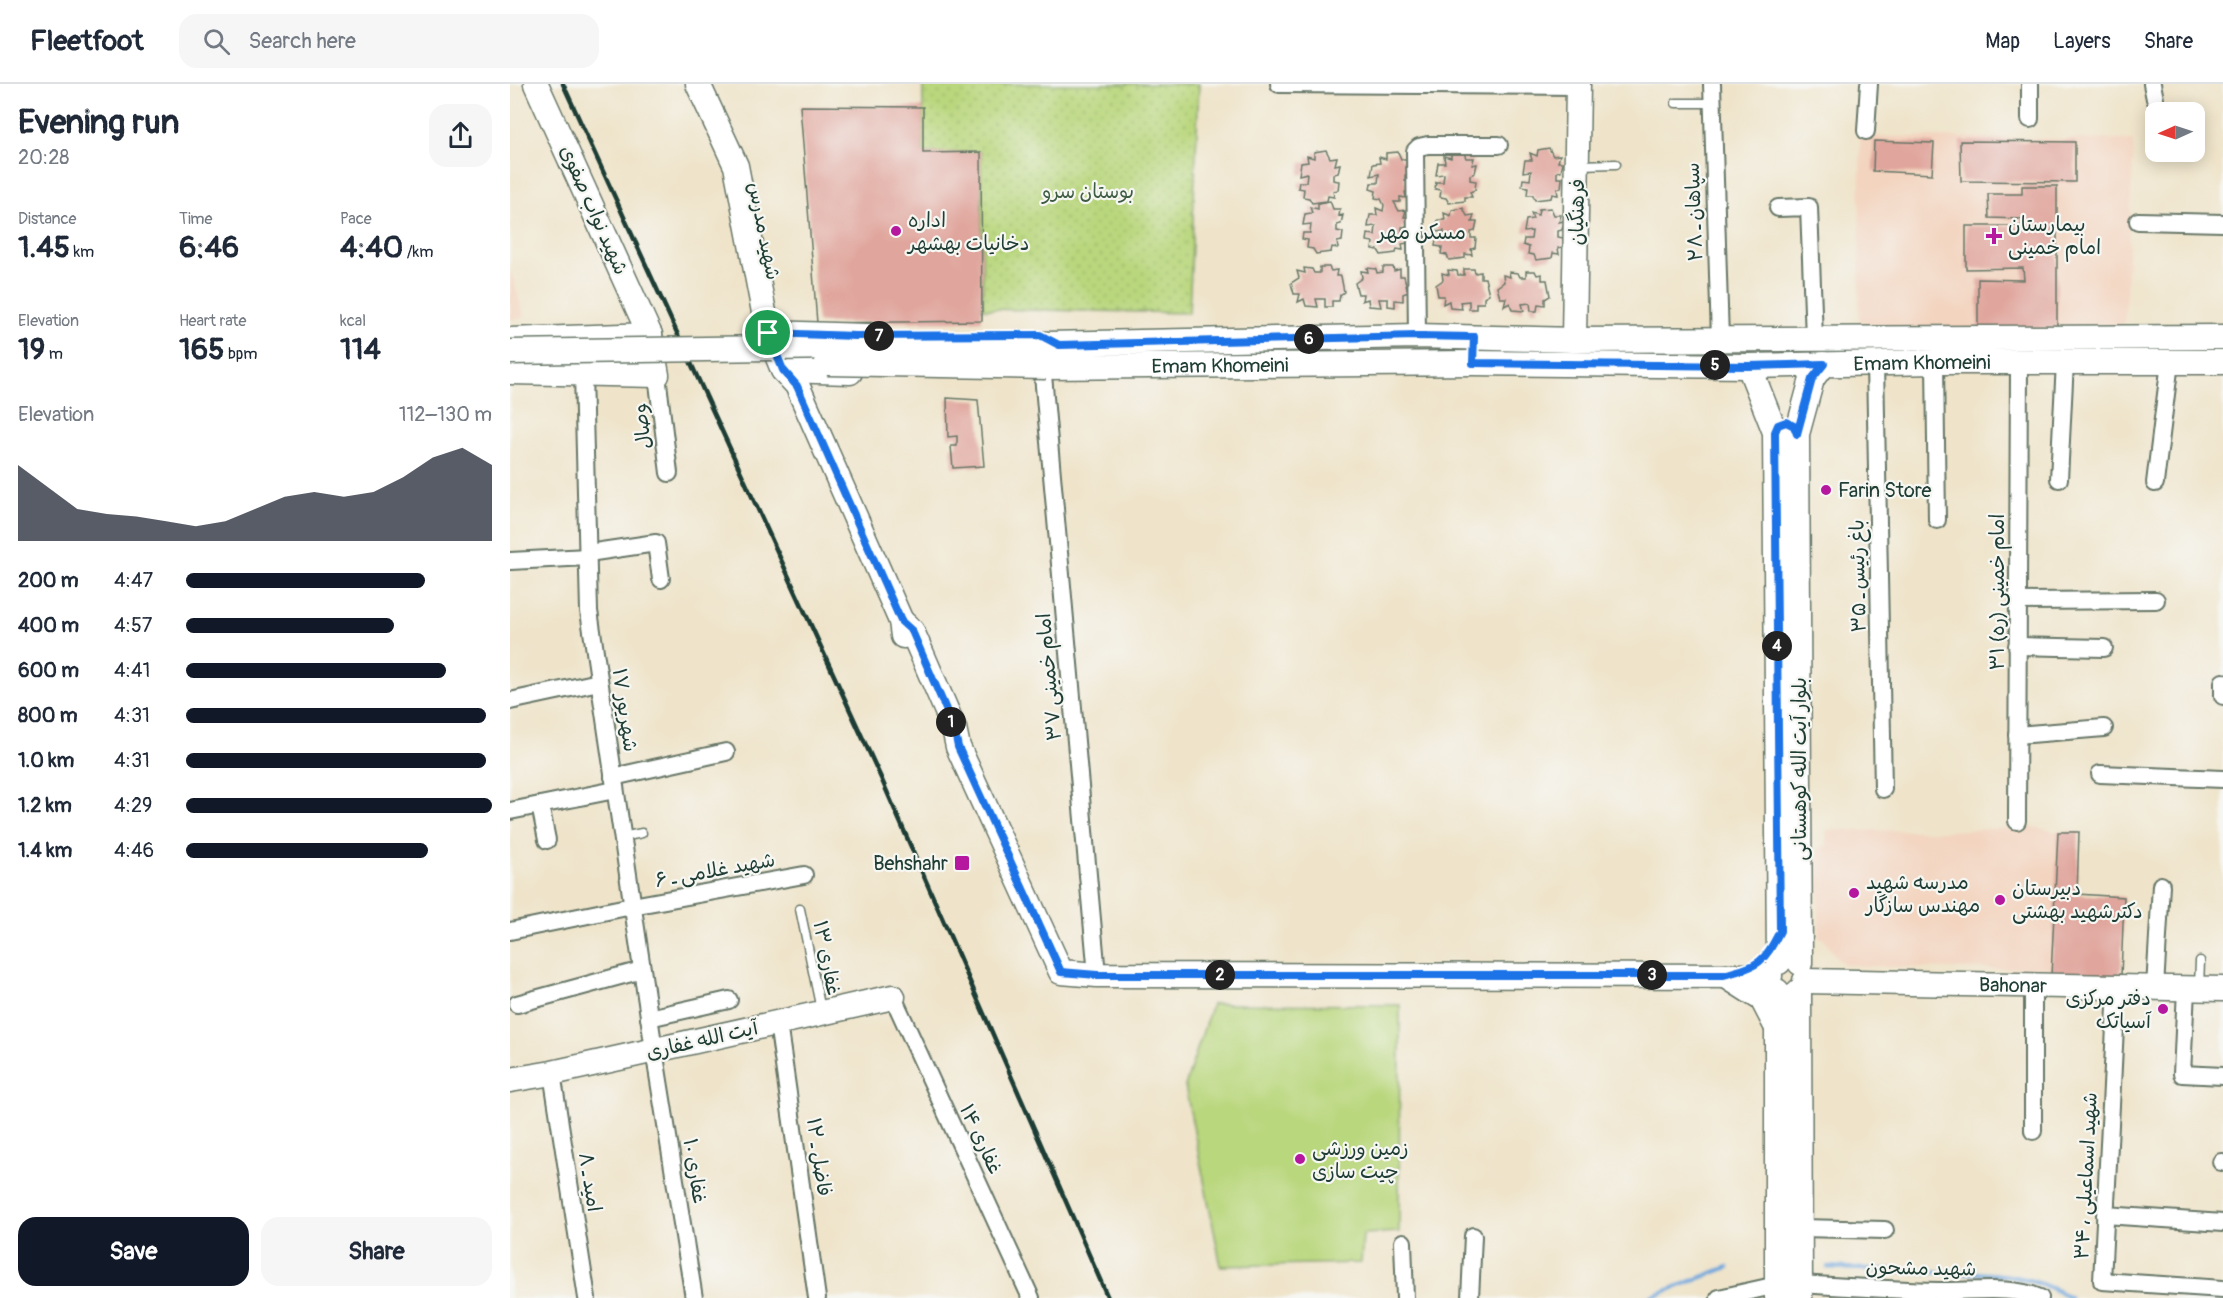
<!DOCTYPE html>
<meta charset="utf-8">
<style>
:root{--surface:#fff;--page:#f6f6f7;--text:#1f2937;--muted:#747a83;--line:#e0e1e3;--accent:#111827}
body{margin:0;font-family:Pangolin,"Playpen Sans Arabic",sans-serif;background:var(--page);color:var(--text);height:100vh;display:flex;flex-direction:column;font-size:22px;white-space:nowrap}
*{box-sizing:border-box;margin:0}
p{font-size:20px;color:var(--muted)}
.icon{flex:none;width:33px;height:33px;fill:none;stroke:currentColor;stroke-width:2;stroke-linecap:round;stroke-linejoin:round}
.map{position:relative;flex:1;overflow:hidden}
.details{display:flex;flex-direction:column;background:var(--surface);width:510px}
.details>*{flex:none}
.needle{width:39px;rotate:267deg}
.controls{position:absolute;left:1635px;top:18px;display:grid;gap:12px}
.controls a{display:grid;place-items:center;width:60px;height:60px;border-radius:12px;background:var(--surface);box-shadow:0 3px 15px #0003;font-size:30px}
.pin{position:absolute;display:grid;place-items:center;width:51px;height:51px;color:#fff;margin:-26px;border:3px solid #fff;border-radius:50%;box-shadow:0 2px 6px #0007}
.km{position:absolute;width:30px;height:30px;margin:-15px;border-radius:50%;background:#222;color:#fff;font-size:16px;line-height:30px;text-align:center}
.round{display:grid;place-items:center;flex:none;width:63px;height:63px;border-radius:18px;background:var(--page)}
.headline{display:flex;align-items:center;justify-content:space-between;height:102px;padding:0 18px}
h1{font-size:33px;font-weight:700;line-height:45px}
.figures{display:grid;grid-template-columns:repeat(3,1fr);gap:9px;height:102px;padding:6px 18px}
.figures div{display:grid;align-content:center}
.figures b{font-size:30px;font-weight:700}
.figures small{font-size:16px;font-weight:400}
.figures p{font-size:16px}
.chart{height:168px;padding:12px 18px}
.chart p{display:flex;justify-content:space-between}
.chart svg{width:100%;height:108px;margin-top:6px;fill:var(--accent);opacity:.7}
.primary-button{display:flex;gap:12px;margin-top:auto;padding:12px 18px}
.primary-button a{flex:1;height:69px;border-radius:18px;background:var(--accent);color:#fff;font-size:24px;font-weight:700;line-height:69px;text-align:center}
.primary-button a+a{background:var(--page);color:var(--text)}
ul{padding:0 18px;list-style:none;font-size:20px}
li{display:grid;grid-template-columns:96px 72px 1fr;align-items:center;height:45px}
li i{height:15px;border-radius:8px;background:var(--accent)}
header{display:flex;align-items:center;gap:36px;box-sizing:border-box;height:84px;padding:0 30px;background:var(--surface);border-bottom:2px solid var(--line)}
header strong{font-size:28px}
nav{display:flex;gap:33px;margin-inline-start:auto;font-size:21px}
.search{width:420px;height:54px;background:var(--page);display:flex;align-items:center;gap:15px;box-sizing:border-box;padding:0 21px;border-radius:18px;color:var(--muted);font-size:22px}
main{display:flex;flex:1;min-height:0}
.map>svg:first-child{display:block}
.built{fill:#f3d4bf}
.park{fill:url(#park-dots);stroke:#6c8a58;stroke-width:1.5}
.garden{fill:#b9d77d;stroke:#6c8a58;stroke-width:1.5}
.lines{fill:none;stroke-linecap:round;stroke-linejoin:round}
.stream{stroke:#6da6dc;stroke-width:4.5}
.building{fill:#e0a59c}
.lane-casing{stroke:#687768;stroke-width:11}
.street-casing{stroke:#687768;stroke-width:20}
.secondary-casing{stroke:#687768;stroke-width:27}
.lane{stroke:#fff;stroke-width:8}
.street{stroke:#fff;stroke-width:16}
.secondary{stroke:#fff;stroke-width:24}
.rail{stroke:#1f3d34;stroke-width:4.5}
.secondary-bridge-casing{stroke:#687768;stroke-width:27;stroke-linecap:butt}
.secondary-bridge{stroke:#fff;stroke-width:24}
.route-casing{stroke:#fff;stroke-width:12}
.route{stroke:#1a73e8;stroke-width:8}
.poi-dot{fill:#b5179e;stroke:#f6f6f2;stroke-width:2}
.labels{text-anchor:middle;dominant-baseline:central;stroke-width:4.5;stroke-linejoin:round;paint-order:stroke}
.park-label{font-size:20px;fill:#3e5c43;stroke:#f6f6f2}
.street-label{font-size:20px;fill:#1f3d34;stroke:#f6f6f2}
.poi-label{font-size:20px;fill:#1f3d34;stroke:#f6f6f2;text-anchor:start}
.neighbourhood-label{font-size:21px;fill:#1f3d34;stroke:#f6f6f2}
</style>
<header>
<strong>Fleetfoot</strong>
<div class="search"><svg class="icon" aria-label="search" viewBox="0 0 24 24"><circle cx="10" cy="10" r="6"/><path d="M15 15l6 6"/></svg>Search here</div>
<nav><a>Map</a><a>Layers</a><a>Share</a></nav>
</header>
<main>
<section class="details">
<div class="headline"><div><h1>Evening run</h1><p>20:28</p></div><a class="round"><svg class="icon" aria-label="share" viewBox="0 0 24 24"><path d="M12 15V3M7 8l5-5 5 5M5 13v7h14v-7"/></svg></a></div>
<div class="figures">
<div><p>Distance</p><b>1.45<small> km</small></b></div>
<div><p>Time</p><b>6:46</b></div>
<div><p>Pace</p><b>4:40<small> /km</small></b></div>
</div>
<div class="figures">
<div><p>Elevation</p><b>19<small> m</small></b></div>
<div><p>Heart rate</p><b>165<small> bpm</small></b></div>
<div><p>kcal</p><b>114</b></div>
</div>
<div class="chart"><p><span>Elevation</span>112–130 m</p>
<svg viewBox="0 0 160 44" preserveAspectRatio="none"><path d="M0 44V13L10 22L20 31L30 33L40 34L50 36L60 38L70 36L80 31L90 26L100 24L110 26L120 24L130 18L140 10L150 6L160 13V44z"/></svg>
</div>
<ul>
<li><b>200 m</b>4:47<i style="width:78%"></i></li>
<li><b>400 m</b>4:57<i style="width:68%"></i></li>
<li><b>600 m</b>4:41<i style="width:85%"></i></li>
<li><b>800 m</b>4:31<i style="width:98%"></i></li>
<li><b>1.0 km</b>4:31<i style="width:98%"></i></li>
<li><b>1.2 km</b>4:29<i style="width:100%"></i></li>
<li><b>1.4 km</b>4:46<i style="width:79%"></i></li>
</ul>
<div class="primary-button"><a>Save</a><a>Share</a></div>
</section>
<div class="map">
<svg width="1713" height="1214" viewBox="0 0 1713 1214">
<defs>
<pattern id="park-dots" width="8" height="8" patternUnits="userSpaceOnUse" patternTransform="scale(1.5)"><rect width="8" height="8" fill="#b9d77d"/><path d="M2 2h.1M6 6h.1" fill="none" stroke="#9fb96d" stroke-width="1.8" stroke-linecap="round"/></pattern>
</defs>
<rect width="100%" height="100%" fill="#f6f6f2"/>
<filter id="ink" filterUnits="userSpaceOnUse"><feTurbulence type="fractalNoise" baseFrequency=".0167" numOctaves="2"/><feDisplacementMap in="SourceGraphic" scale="12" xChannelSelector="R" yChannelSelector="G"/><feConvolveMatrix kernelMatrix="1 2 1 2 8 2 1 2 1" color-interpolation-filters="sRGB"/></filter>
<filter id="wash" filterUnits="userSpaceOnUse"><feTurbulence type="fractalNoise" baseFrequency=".008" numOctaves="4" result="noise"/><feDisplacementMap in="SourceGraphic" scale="24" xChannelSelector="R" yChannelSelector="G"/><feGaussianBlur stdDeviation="1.35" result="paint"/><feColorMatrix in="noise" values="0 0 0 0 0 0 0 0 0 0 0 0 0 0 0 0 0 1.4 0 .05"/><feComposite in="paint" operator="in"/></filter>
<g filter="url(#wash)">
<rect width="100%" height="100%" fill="#efe4ca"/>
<g class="built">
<polygon points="1350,52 1624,56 1614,247 1349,249"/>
<polygon points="0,186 15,234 0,235"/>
<polygon points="1524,743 1548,748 1541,884 1437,885 1336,881 1328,875 1313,854 1309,854 1308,764 1317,762 1316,746 1435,747"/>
</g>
<polygon class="park" points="413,0 689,0 679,229 473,225 471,68 413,69"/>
<polygon class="garden" points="702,920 890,921 889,1148 853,1150 851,1179 711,1182 675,1002"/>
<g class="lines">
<g class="stream">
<path d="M 1318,1183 C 1350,1185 1382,1187 1414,1188 C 1463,1189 1517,1186 1560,1214"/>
<polyline points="1138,1214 1218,1183"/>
</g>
</g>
<g id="blocks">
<g class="building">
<polygon points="290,22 413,23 413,69 471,68 472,237 307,239"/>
<polygon points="1364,57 1424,59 1422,90 1363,87"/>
<polygon points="1450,57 1565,58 1565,98 1451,97"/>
<polygon points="1039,64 1043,72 1050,71 1048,78 1053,78 1051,87 1047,88 1047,94 1052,94 1051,104 1047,105 1048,111 1042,110 1041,114 1025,116 1023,111 1017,111 1018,103 1012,102 1013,95 1020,96 1021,87 1013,88 1015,76 1022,76 1020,69 1027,72 1028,66"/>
<polygon points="816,66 820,74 827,73 825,81 830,80 828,89 823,90 823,96 829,97 828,106 823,107 824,113 818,112 817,117 802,119 799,114 793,113 794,105 788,104 789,98 796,98 797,89 789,91 791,79 798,78 797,72 804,74 804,68"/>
<polygon points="953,67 956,74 964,74 962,81 967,80 965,89 960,91 960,96 966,97 965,106 960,108 962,113 955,113 955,117 939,119 936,114 930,113 931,106 925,105 926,98 933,98 934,90 926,91 928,79 935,79 934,72 941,74 941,69"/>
<polygon points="888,68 891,75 899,75 897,82 902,81 899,90 895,91 895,97 901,98 900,107 895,108 896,114 890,113 890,118 884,118 889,127 896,126 894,133 899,133 897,142 892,143 892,149 898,149 897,159 892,160 893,166 887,165 886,169 871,171 868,166 862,165 863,158 857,157 858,150 865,151 866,142 858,143 860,131 867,131 866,124 873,127 874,121 871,115 865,114 866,107 860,105 861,99 868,99 869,90 861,92 863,80 870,79 869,73 876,75 876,69"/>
<polygon points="1512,102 1547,102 1547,244 1468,246 1468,195 1514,196 1513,184 1456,185 1456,142 1512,142 1512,135 1479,134 1478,110 1512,110"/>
<polygon points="820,117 823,125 830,125 829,132 833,131 831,140 827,141 827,147 833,148 832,157 827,158 828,164 822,163 821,168 806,170 803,165 797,164 798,156 792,155 793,149 800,149 801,140 793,141 795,130 802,129 800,123 808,125 808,119"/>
<polygon points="953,124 957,132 964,131 962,138 967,138 965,147 961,148 961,154 966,154 965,164 961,165 962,171 955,170 955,174 939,176 937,171 931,170 932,163 925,162 926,155 934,156 934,147 926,148 928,136 935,136 934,129 941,132 942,126"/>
<polygon points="1041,124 1044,131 1051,131 1049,138 1054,137 1052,146 1048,147 1048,153 1053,154 1053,163 1048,164 1049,170 1043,169 1042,174 1026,176 1024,171 1018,170 1019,163 1013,161 1014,155 1021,155 1022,147 1014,148 1016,136 1023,135 1021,129 1028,131 1029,125"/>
<polygon points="810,183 819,183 821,187 827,186 826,192 831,192 834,208 830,211 829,217 822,217 822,223 815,223 815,215 806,215 808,223 796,222 794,215 788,218 790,210 784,210 781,199 789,194 787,187 795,189 794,184 802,185 804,189 810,189"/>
<polygon points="873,183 883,183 884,187 890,185 890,192 894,192 898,208 893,210 893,217 885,216 885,223 878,222 878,215 869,215 871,223 859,222 858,215 852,217 853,210 848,210 845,199 852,194 851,187 858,188 857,184 866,185 867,189 873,188"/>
<polygon points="954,185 964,185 965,189 971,188 971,194 975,194 979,210 974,213 974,219 966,219 966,225 959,225 959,217 950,218 952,225 940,224 939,217 933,220 934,212 928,212 926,201 933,196 932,189 939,191 938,186 947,187 948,191 954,191"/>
<polygon points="1016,187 1025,187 1027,191 1032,190 1032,196 1037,196 1040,212 1035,215 1035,221 1028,220 1027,227 1021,227 1020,219 1012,220 1014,227 1002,226 1000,219 994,222 996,214 990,214 987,203 994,198 993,191 1000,193 999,188 1008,189 1010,193 1016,193"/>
<polygon points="437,314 468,316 474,382 443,384 441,362 447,362 447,352 438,353"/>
<polygon points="1548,748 1569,748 1567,810 1614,813 1611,893 1541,892"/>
</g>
</g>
</g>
<g filter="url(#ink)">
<use href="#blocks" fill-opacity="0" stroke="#687768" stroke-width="1.5"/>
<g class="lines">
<defs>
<g id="lane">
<polyline points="1166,19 1201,19"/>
<polyline points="1068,81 1106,80"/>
<polyline points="112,753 132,749"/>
<polyline points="290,825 311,926"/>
<polyline points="1689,902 1690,877"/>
</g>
<g id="street">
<polyline points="769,0 1068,2"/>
<polyline points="1202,0 1210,255"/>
<polyline points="1520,0 1520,35"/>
<polyline points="1642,0 1645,15"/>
<polyline points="1356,47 1359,0"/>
<polyline points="1268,124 1299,123 1304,254"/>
<polyline points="1628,137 1713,139"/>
<polyline points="907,252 905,67 909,63 918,61 989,61"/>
<polyline points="1425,278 1427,436"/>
<polyline points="1365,279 1373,705"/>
<polyline points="73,289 79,527 144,966 184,1214"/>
<polyline points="147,291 159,389"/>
<polyline points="533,291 587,891"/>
<polyline points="1549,395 1555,278"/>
<polyline points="1645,399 1660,278"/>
<polyline points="78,469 146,459 151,495"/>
<polyline points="0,477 78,473"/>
<polyline points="1508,517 1646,516"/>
<polyline points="1507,562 1594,564"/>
<polyline points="1713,598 1713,612"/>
<polyline points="0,617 89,598"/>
<polyline points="1507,651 1594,644"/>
<polyline points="1590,690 1713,695"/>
<polyline points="103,693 216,668"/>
<polyline points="30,721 37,756"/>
<polyline points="0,727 105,706"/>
<polyline points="1507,737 1509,278"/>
<polyline points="0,847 122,822 294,791"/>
<polyline points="1607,904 1592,1197 1713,1205"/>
<polyline points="1645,904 1651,801"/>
<polyline points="1676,905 1672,990 1713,992"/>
<polyline points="383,913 521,1214"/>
<polyline points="7,920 132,886"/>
<polyline points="139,934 219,916"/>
<polyline points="268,939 307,1214"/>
<polyline points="42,989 77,1214"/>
<polyline points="1523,1047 1523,902"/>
<polyline points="1711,1078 1713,1078"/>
<polyline points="1595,1131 1713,1139"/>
<polyline points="1291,1144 1375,1146"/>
<polyline points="893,1158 895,1214"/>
<path d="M 1291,1200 C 1337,1203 1383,1206 1429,1207 C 1459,1208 1503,1201 1530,1214"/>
<polyline points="960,1214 963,1152"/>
<polyline points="1209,1214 1267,1201"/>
</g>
<g id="secondary">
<polyline points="188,0 226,82 258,249 273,286 287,301 391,537 393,552"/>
<polyline points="258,249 357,252"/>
<polyline points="0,256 140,251"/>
<polyline points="1064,256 1068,0"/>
<polyline points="538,260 907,252 1064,256 1713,253"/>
<polyline points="1239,282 1265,348 1269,878"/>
<path id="s1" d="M 536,283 L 963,279 L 1239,282 L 1425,278 L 1713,278"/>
<polyline points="273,286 340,288"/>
<polyline points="0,288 147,291 140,251 26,0"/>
<polyline points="391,537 402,547 444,644 448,663 551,888 587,891 1260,892"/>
<polyline points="1290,879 1287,350 1302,295 1313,280"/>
<polyline points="1216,892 1252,915 1266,942"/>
<path id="s2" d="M 1295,897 L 1713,905"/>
<polyline points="1267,907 1267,1214"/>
<polyline points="1289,907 1290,1214"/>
<polyline points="0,996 42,989 383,913"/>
</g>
</defs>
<use href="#lane" class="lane-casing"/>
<use href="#street" class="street-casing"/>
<use href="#secondary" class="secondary-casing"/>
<use href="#lane" class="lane"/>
<use href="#street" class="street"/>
<use href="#secondary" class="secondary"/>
<polyline class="rail" points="53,0 371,694 598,1214"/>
<defs>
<g id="secondary-bridge">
<polyline points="0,268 538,260"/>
<polyline points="317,279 536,283"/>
</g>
</defs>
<use href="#secondary-bridge" class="secondary-bridge-casing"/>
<use href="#secondary-bridge" class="secondary-bridge"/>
</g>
</g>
<g class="lines" filter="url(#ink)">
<defs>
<path id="route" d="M 258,249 L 346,252 L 530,251 L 549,261 L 907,252 L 964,253 L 963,279 L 1239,282 L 1314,280 L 1302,295 L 1287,350 L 1284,342 L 1276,338 L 1268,341 L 1265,348 L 1270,847 C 1253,880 1250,881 1214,891 L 587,891 L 551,888 L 448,663 L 444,644 L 402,547 L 391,537 L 287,302 L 273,286 Z"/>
</defs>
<use href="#route" class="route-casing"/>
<use href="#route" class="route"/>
</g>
<g class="poi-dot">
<circle cx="386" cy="147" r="6"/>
<path d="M1481 143h6v6h6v6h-6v6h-6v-6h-6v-6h6z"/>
<circle cx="1316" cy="406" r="6"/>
<rect x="444" y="771" width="16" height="16" rx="3"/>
<circle cx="1344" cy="809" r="6"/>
<circle cx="1490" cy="816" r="6"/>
<circle cx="1653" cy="925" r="6"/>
<circle cx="790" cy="1075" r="6"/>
</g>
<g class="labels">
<g class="park-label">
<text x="578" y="107">بوستان سرو</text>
</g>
<g class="street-label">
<text transform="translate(84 126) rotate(66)">شهید نواب صفوی</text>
<text transform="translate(1067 128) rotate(-89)">فرهنگیان</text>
<text transform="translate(1184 128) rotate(-92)">سپاهان ـ ۲۸</text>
<text transform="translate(254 147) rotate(79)">شهید مدرس</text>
<text stroke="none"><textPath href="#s1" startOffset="876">Emam Khomeini</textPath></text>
<text stroke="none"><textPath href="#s1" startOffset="174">Emam Khomeini</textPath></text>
<text transform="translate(132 342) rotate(-97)">وصال</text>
<text transform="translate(1348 492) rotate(-91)">باغ رئیس ـ ۳۵</text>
<text transform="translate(1487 508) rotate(-90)">امام خمینی (ره) ۳۱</text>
<text transform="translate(539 593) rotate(-95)">امام خمینی ۳۷</text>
<text transform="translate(115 626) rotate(82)">۱۷ شهریور</text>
<text transform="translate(1289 685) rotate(-90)">بلوار آیت الله کوهستانی</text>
<text transform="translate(205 786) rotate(-10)">شهید غلامی ـ ۶</text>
<text transform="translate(317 874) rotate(79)">غفاری ۱۳</text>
<text stroke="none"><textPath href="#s2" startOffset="208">Bahonar</textPath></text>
<text transform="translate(192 956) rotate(-13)">آیت الله غفاری</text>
<text transform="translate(471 1055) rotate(65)">غفاری ۱۴</text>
<text transform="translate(309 1073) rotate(82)">فاضل ـ ۱۲</text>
<text transform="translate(185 1087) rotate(81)">غفاری ۱۰</text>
<text transform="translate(1576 1092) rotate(-87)">شهید اسماعیلی ، ۳۴</text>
<text transform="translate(80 1098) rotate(81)">امید ـ ۸</text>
<text transform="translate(1411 1184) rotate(1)">شهید مشحون</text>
</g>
<g class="poi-label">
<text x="398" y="136">اداره<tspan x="398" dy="23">دخانیات بهشهر</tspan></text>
<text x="1498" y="140">بیمارستان<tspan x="1498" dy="23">امام خمینی</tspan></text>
<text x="1328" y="406">Farin Store</text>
<text x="438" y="779" text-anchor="end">Behshahr</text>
<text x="1356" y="798">مدرسه شهید<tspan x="1356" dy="23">مهندس سازگار</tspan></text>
<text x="1502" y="804">دبیرستان<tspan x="1502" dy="23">دکترشهید بهشتی</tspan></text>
<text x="1641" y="914" text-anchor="end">دفتر مرکزی<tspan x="1641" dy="23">آسیاتک</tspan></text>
<text x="802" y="1064">زمین ورزشی<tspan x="802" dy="23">چیت سازی</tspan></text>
</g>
<g class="neighbourhood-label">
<text x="912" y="148">مسکن مهر</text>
</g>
</g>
</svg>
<div class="controls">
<a><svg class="needle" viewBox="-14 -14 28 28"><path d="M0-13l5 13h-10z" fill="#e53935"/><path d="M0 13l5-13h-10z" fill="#747a83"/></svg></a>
</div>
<div class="pin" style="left:258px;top:249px;background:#1e9e55"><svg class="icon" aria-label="arrive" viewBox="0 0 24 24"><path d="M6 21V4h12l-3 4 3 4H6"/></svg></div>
<b class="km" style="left:441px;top:638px">1</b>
<b class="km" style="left:710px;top:891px">2</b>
<b class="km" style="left:1142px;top:891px">3</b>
<b class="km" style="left:1267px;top:562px">4</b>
<b class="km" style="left:1205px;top:281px">5</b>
<b class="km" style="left:799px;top:255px">6</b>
<b class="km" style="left:369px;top:252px">7</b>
</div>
</main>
